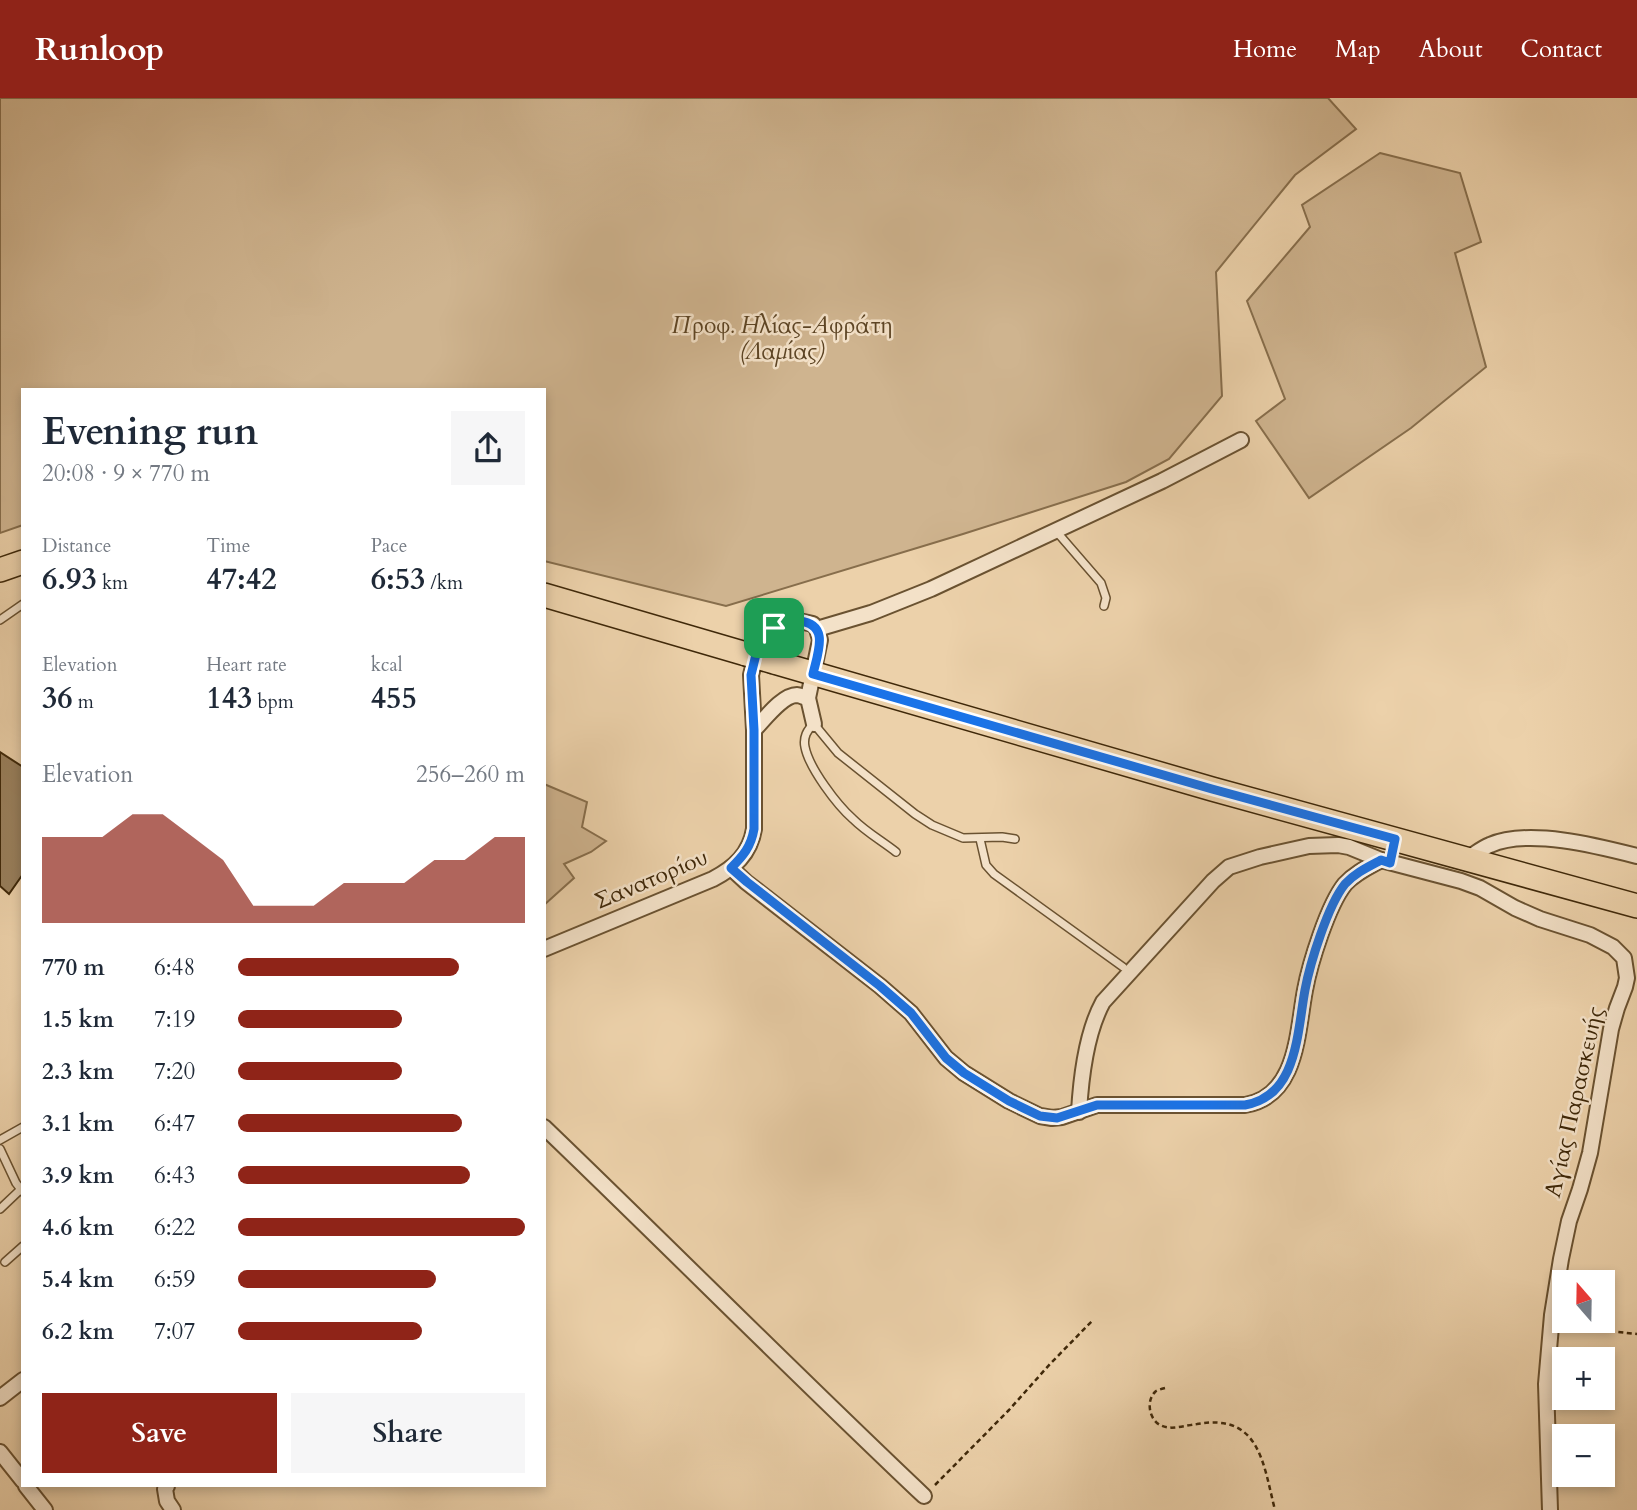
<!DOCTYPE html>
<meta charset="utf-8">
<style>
:root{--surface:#fff;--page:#f6f6f7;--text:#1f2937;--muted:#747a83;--accent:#8f2418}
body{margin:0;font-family:Cardo,serif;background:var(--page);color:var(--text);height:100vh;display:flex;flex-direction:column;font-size:26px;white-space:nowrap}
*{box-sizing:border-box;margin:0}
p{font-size:23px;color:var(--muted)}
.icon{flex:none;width:38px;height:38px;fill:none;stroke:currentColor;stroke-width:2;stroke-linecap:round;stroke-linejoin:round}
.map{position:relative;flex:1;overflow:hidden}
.details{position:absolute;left:21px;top:290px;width:525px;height:1099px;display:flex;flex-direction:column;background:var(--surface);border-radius:0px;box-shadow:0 4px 10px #0003}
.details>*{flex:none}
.needle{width:46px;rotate:340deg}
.tools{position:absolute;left:1552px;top:1172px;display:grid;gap:14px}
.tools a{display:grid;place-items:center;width:63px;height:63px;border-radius:0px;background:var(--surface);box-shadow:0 4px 10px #0003;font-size:35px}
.pin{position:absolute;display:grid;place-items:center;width:60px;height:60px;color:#fff;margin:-30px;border-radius:14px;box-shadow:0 4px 10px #0006}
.round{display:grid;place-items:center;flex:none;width:74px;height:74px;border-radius:0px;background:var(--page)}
.headline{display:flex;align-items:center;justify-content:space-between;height:119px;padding:0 21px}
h1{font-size:38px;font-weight:600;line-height:52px}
.figures{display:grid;grid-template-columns:repeat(3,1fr);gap:10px;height:119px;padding:7px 21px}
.figures div{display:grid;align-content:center}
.figures b{font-size:30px;font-weight:600}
.figures small{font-size:19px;font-weight:400}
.figures p{font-size:19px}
.chart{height:196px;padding:14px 21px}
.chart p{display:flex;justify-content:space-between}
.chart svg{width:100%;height:126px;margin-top:7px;fill:var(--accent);opacity:.7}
.cta{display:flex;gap:14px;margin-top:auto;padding:14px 21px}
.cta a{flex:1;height:80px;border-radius:0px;background:var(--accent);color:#fff;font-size:28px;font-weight:600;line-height:80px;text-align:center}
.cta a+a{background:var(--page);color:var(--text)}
ul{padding:0 21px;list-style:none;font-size:23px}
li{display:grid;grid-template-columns:112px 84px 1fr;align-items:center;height:52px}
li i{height:18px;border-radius:9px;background:var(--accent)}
header{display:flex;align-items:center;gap:42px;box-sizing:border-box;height:98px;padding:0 35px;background:var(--accent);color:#fff}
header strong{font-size:33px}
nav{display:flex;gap:38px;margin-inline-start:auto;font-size:24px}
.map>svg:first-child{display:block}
.green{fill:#cfb48f;stroke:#876e4c;stroke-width:2}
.building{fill:#99805d;stroke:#3f2809;stroke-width:2}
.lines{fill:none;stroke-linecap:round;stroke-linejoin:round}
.service-casing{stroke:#6a5231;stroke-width:10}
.minor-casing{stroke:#6a5231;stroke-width:18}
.primary-casing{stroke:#3f2809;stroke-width:26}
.path{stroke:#3f2809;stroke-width:2.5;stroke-dasharray:5 3.5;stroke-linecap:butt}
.service{stroke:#f3e1c8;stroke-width:7}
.minor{stroke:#f3e1c8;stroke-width:14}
.primary{stroke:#ecd1aa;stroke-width:23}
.primary-bridge-casing{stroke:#3f2809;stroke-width:26;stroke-linecap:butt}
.primary-bridge{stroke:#ecd1aa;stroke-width:23}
.route-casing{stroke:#fff;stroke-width:14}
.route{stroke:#1a73e8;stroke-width:9}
.labels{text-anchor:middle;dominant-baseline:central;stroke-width:5;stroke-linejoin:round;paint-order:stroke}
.park-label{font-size:23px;font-style:italic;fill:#5c4424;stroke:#f3e1c8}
.street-label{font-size:23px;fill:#3f2809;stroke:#f3e1c8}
</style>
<header>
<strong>Runloop</strong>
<nav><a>Home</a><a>Map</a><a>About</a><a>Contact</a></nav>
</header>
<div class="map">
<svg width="1637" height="1412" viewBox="0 0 1637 1412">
<rect width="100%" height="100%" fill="#ecd1aa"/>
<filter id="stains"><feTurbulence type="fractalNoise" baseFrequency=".00286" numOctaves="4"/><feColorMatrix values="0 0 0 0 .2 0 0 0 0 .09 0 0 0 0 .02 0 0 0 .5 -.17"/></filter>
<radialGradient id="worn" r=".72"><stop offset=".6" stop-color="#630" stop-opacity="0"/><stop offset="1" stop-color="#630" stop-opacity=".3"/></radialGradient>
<g class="green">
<polygon points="0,0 1328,0 1356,31 1295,77 1216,174 1222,298 1169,361 1126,384 963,436 726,508 544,463 544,292 23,292 23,427 0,435"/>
<polygon points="1380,55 1460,75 1481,144 1455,155 1486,269 1411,330 1309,400 1256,323 1285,301 1247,203 1310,129 1302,107"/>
<polygon points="544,686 587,704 582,729 606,743 591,754 564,766 574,780 544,807"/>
</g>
<polygon class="building" points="0,654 23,669 23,776 9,796 0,788"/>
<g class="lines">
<defs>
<g id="service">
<polyline points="1056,433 1101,485 1106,500 1104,508"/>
<polyline points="0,522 23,506"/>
<polyline points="980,741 986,767 994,776 1123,869"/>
<path d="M 896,754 C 882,743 866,734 853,721 C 837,707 809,670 805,649 C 803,640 807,631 814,626 L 838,655 L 915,716 L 932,727 L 963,740 L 1002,739 L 1015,741"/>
<polyline points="0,1042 23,1029"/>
<polyline points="0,1051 16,1085 23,1094"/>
<polyline points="0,1111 20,1092"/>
<polyline points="5,1164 23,1148"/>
</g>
<g id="minor">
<polyline points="814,626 808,600 820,542 817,531"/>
<polyline points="754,632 751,577 760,540 766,534 789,525 799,523 813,526 817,531 871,515 931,491 1162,383 1241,342"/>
<path d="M 1467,761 C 1475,756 1482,750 1490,747 C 1528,730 1598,748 1637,758"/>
<path d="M 731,770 L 746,784 L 880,888 L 911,915 L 946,960 L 964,975 L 1009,1003 L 1040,1018 L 1052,1020 L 1062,1019 L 1097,1007 L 1245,1007 C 1298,998 1297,934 1305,892 C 1310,865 1328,807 1345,786 C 1355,775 1368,769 1381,762"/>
<path d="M 544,851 L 713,781 C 734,770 750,756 754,731 L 754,632 C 764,622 782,597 797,597 C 799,597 806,600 808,600"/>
<path d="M 1079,1014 C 1081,979 1086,935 1103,904 L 1213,783 L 1229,769 L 1260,759 L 1309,748 L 1338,747 L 1349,749 L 1381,762 L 1461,783 L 1480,790 L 1515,810 L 1540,821 L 1590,837 L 1613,849 L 1624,860 L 1627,880 L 1625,889 L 1617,910 L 1611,931 L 1590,1055 L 1580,1091 L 1569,1123 L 1561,1161 L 1552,1217 L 1546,1286 L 1550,1412"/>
<path d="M 544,1029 C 672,1152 796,1277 924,1398"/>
<polyline points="0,1300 23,1282"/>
<polyline points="0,1354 23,1383"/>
<polyline points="26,1388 45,1412"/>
<polyline points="167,1388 165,1391 167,1403 173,1412"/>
</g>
<g id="primary">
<polyline points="0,472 23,464"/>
<polyline points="544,497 746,556"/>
<polyline points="774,564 1212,691 1637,808"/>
</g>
</defs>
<use href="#service" class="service-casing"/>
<use href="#minor" class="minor-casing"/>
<use href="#primary" class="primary-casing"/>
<g class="path">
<polyline points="1568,1226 1600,1232 1637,1236"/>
<path d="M 1165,1290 C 1161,1291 1157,1292 1155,1294 C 1146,1303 1149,1321 1160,1327 C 1171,1333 1186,1327 1197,1326 C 1260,1315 1263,1365 1275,1412"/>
<polyline points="935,1387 1009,1312 1050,1266 1092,1223"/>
</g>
<use href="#service" class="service"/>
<use href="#minor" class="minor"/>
<use href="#primary" class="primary"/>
<defs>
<polyline id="primary-bridge" points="746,556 774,564"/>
</defs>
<use href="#primary-bridge" class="primary-bridge-casing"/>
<use href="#primary-bridge" class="primary-bridge"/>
</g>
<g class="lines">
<defs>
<path id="route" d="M 799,523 C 830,526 818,554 813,576 L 1212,691 L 1395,741 L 1390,765 L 1381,762 C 1368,769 1355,775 1345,786 C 1328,807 1310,865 1305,892 C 1297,934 1298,998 1245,1007 L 1097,1007 L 1057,1020 L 1040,1018 L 1009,1003 L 964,975 L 946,960 L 911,915 L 880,888 L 747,784 L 731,770 C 743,758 751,749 754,731 L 754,632 L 751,577 L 760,540 L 766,534 L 774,530 Z"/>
</defs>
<use href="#route" class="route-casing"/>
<use href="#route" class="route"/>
</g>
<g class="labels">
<g class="park-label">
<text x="782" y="227">Προφ. Ηλίας-Αφράτη<tspan x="782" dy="26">(Λαμίας)</tspan></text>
</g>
<g class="street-label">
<text transform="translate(651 781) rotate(-23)">Σανατορίου</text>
<text transform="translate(1574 1004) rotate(-77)">Αγίας Παρασκευής</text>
</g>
</g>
<rect width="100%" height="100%" filter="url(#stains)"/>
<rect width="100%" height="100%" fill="url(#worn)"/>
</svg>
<div class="tools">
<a><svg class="needle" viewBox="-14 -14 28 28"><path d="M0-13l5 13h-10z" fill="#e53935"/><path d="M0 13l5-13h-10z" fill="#747a83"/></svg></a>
<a>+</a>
<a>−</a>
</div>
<div class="pin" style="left:774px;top:530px;background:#1e9e55"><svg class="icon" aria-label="arrive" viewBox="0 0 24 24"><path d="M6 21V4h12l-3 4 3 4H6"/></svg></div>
<section class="details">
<div class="headline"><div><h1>Evening run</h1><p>20:08 · 9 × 770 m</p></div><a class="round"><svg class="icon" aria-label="share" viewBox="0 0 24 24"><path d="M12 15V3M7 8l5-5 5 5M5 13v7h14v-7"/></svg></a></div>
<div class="figures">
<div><p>Distance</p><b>6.93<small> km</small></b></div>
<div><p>Time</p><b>47:42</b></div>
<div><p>Pace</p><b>6:53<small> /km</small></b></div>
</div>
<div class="figures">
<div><p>Elevation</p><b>36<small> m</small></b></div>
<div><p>Heart rate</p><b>143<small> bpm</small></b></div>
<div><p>kcal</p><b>455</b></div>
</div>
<div class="chart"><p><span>Elevation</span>256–260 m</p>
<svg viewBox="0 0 160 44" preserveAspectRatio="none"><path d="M0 44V14L10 14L20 14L30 6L40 6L50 14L60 22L70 38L80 38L90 38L100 30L110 30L120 30L130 22L140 22L150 14L160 14V44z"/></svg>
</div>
<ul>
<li><b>770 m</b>6:48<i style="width:77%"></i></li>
<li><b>1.5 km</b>7:19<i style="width:57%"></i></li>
<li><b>2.3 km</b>7:20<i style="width:57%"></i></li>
<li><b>3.1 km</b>6:47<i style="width:78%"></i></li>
<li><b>3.9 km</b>6:43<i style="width:81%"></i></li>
<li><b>4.6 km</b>6:22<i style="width:100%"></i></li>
<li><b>5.4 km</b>6:59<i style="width:69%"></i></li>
<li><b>6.2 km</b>7:07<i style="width:64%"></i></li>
</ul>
<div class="cta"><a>Save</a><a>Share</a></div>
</section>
</div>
